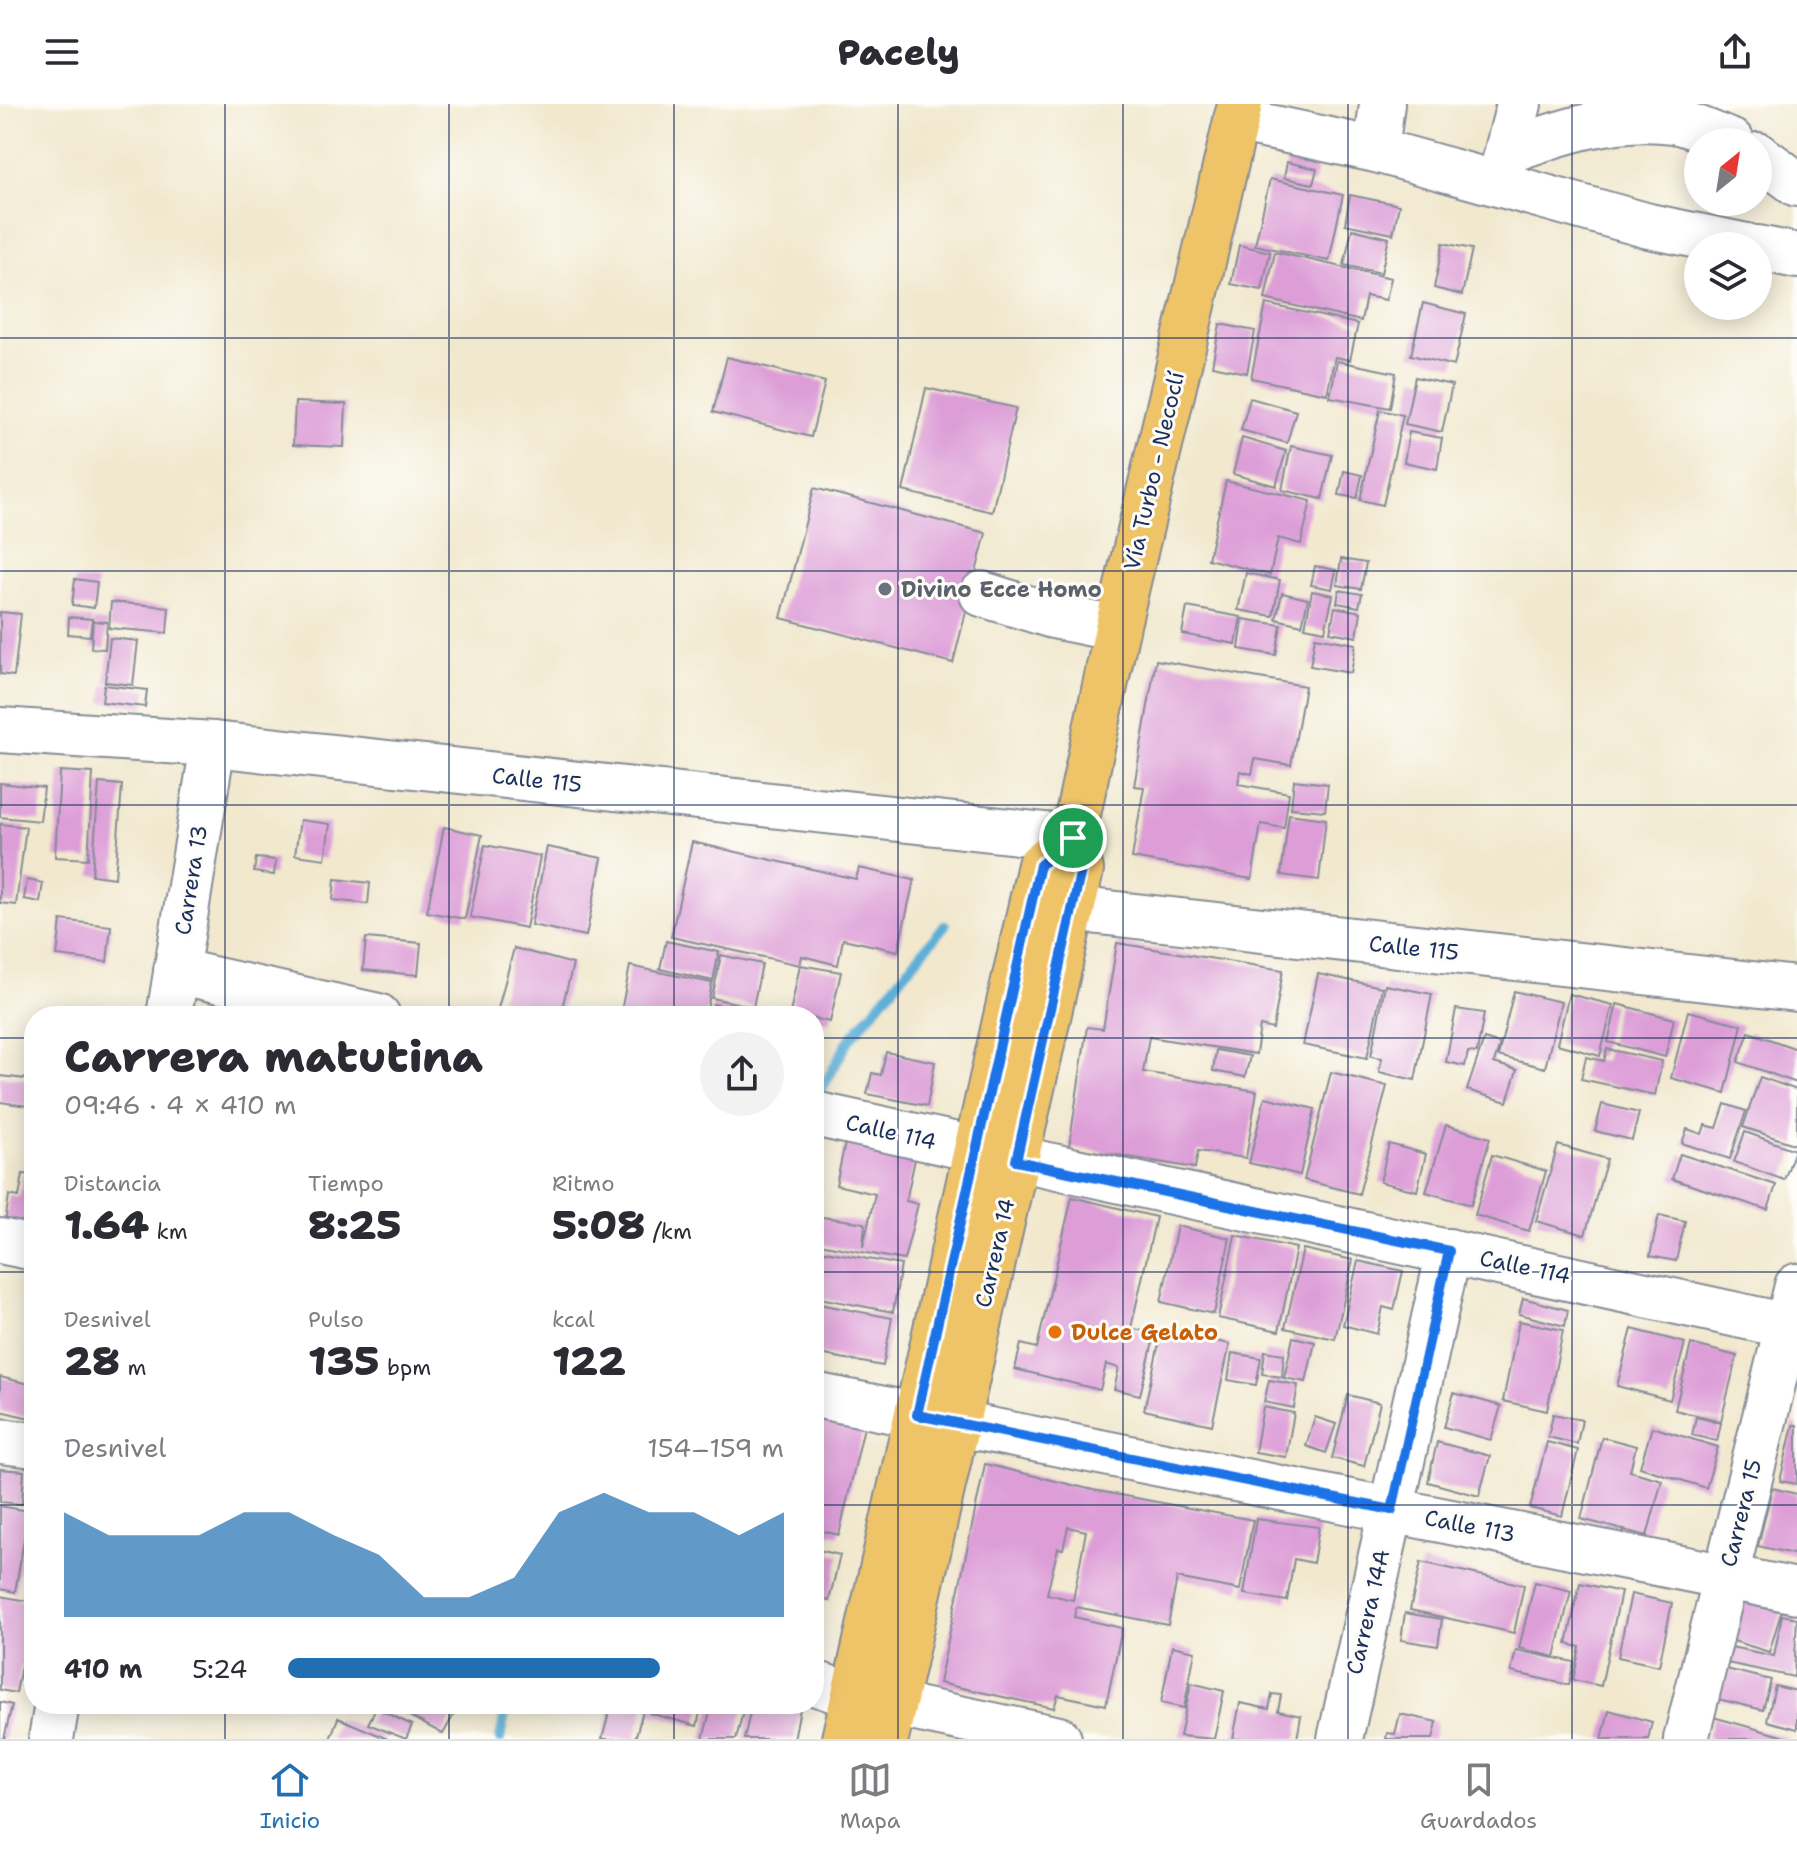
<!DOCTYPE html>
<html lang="es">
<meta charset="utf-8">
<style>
:root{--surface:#fff;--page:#f2f2f3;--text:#2b2b33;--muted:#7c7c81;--line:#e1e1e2;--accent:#1f6fb2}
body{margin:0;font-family:"Shantell Sans",sans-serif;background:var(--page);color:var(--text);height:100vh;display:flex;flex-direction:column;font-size:30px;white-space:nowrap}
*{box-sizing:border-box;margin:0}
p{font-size:26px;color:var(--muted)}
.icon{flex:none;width:44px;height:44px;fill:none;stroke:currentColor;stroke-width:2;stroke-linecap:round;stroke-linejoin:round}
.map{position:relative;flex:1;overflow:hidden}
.drawer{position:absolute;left:24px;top:902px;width:800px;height:708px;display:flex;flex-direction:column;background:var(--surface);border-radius:32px;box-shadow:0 4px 20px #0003}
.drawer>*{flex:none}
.needle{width:52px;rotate:30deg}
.fabs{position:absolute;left:1684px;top:24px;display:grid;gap:16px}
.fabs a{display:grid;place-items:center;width:88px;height:88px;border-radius:50%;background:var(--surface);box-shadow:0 4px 20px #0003;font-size:40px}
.pin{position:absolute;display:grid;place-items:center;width:68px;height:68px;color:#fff;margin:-34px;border:4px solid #fff;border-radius:50%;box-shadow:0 2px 8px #0007}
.round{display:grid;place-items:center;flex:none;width:84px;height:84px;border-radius:42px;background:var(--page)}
.summary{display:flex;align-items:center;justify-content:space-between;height:136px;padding:0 40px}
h1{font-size:44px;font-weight:800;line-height:60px}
.figures{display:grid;grid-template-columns:repeat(3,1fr);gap:12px;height:136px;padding:8px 40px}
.figures div{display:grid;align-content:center}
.figures b{font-size:40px;font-weight:800}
.figures small{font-size:22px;font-weight:400}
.figures p{font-size:22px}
.chart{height:224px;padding:16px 40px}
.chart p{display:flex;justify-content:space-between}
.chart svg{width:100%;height:144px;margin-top:8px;fill:var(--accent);opacity:.7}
ul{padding:0 40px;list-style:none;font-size:26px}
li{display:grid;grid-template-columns:128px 96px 1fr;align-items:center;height:60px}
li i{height:20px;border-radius:10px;background:var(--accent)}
header{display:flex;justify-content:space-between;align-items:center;height:104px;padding:0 40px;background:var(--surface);font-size:36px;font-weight:800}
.tabs{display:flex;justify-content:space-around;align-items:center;height:112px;border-top:2px solid var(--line);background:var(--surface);font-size:22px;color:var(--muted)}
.tabs a{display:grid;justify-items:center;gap:4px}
.tabs .current{color:var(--accent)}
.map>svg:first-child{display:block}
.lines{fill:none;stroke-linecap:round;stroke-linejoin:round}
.stream{stroke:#5cafd7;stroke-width:10}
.building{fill:#dd9ed8;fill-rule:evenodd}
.minor-casing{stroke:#868c96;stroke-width:48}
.major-casing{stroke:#868c96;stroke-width:48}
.minor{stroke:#fff;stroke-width:44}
.major{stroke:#efc469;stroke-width:44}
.route-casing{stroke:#fff;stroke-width:16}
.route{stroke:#1a73e8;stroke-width:10}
.grid{fill:none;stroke:#1b2f5e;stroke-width:2;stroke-opacity:0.55}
.worship-dot{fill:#6b7280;stroke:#fdfcf7;stroke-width:3}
.food-dot{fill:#e8710a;stroke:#fdfcf7;stroke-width:3}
.labels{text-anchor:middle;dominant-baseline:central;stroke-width:6;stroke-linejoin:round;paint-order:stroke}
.street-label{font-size:22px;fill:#1b2f5e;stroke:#fdfcf7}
.worship-label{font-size:22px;font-weight:bold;fill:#5b616d;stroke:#fdfcf7;text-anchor:start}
.food-label{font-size:22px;font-weight:bold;fill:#c56008;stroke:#fdfcf7;text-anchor:start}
</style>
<header><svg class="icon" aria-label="menu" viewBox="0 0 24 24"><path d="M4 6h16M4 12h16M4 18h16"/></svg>Pacely<svg class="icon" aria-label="share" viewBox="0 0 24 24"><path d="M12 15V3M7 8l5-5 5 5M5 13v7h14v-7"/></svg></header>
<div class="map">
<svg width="1797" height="1635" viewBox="0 0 1797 1635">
<rect width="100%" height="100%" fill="#fdfcf7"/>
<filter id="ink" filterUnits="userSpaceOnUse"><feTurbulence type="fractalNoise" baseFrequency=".0125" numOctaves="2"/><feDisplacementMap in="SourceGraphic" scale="16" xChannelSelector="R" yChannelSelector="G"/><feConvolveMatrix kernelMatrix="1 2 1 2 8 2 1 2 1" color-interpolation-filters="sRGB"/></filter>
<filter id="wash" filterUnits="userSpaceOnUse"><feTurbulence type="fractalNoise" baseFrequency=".006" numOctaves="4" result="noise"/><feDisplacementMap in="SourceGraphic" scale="32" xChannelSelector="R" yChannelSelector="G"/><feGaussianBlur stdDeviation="1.8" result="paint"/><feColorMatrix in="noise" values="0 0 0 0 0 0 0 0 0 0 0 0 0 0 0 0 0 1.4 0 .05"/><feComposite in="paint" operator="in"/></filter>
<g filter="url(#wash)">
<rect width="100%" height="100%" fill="#f1e8ce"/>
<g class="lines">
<g class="stream">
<polyline points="814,999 849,936 945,821"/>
<polyline points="500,1635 507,1600"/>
</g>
</g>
<g id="blocks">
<g class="building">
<polygon points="1287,58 1317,65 1313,80 1284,74"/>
<polygon points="1270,75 1343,91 1329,157 1255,141"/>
<polygon points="1350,91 1399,101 1393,130 1345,120"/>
<polygon points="1352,125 1389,134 1381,169 1344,161"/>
<polygon points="1443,139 1472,145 1462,191 1434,184"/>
<polygon points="1239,141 1270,148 1262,186 1231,180"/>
<polygon points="1275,148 1391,174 1386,196 1366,192 1361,217 1265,195"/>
<polygon points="1423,199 1466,210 1454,262 1411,251"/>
<polygon points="1266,200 1358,220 1350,256 1335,253 1327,290 1251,274"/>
<polygon points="1220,220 1255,227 1247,269 1212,262"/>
<polygon points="727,253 825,278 811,333 713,308"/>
<polygon points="1337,257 1396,269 1390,304 1330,293"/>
<polygon points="1415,273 1452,281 1442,328 1405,320"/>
<polygon points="926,284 1016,304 992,408 903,387"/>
<polygon points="1250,294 1296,307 1287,339 1241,326"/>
<polygon points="295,298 346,300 344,343 293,341"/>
<polygon points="1380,306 1403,311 1383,401 1360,396"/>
<polygon points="1409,328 1442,334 1437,365 1404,358"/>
<polygon points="1242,334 1286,347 1276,382 1233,370"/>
<polygon points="1291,342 1332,351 1322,395 1282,386"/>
<polygon points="1344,367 1362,371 1357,394 1339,391"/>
<polygon points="1226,377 1311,397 1301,440 1278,434 1270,471 1208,455"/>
<polygon points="814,384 986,429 953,559 781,514"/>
<polygon points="1341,455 1366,459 1361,485 1337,481"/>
<polygon points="1315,462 1336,466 1332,485 1311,481"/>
<polygon points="1246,469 1280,476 1273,512 1238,506"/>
<polygon points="75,475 97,478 94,504 72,501"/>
<polygon points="1339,486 1362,490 1359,503 1337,499"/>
<polygon points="1312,487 1333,491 1325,527 1305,523"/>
<polygon points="1282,489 1308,495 1302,521 1276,515"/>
<polygon points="111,498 169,503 167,529 109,524"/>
<polygon points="1187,503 1241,513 1236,540 1182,530"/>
<polygon points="1335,503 1361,508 1357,533 1330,528"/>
<polygon points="0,508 21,510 14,572 0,570"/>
<polygon points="69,513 92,515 90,532 68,530"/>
<polygon points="1243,515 1281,521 1276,551 1239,545"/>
<polygon points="93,517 107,518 105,545 91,544"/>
<polygon points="1315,533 1356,540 1351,569 1310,562"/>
<polygon points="110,534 138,537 133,581 105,578"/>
<polygon points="1156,556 1305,582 1291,661 1255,655 1252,670 1240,667 1238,680 1289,689 1284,724 1261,720 1252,775 1132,754 1144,683 1134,682"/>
<polygon points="104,581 147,586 145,603 102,598"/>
<polygon points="60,667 93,669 88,755 55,753"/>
<polygon points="1294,676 1328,680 1325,707 1291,704"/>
<polygon points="0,679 44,684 40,717 0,713"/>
<polygon points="99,679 122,681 115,774 92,771"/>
<polygon points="1289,710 1326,715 1319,776 1281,771"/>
<polygon points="300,716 330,720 325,755 295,751"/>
<polygon points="0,720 26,723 16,801 0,799"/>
<polygon points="444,723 482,731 465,815 427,808"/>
<polygon points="692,738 856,775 859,764 914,776 898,847 843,835 838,861 802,852 800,861 841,868 830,918 790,909 800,861 671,833"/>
<polygon points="485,741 540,752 526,824 470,813"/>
<polygon points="547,743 602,754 586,832 531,821"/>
<polygon points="256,754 276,756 274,771 254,768"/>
<polygon points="335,775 370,779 368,800 333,796"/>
<polygon points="27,776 43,779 40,798 24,795"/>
<polygon points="61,816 111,822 107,858 57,852"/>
<polygon points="366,834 421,839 418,871 363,866"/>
<polygon points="666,837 719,848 713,877 660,865"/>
<polygon points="1117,839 1283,866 1273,925 1260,922 1256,950 1149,933 1143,968 1257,987 1246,1054 1198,1047 1195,1064 1069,1043 1087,923 1103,925"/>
<polygon points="514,844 573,860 560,912 496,912"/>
<polygon points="721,851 762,860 753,903 712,894"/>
<polygon points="630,862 712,879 706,912 620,912"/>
<polygon points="1318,870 1382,883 1367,954 1303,941"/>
<polygon points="1385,881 1432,890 1415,976 1379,968 1382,954 1371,952"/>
<polygon points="1514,887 1561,898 1545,964 1498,952"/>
<polygon points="1569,890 1613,901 1600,952 1557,940"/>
<polygon points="713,900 760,909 760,912 711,912"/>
<polygon points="1617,900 1674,915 1665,953 1608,938"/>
<polygon points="1456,905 1484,909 1477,949 1468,948 1465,962 1446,958"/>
<polygon points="1688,907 1742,921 1725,989 1671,974"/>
<polygon points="1749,928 1797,945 1797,979 1738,958"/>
<polygon points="1484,935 1500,940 1494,959 1517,966 1507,998 1467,986"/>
<polygon points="1607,945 1662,957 1655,991 1581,975 1586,953 1604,957"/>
<polygon points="1216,946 1250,952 1245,973 1213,967"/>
<polygon points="886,948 935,958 927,1002 867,990 872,969 881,971"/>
<polygon points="1331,968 1387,982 1359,1090 1304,1076"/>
<polygon points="0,972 34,976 34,1003 0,998"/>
<polygon points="1760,973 1797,986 1797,1041 1743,1023"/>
<polygon points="1265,993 1315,1005 1300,1071 1249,1059"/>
<polygon points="1602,1000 1639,1009 1632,1036 1595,1027"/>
<polygon points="1725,1000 1746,1007 1730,1055 1682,1039 1687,1025 1702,1030 1705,1021 1717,1024"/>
<polygon points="1446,1021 1490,1034 1471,1101 1426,1088"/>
<polygon points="1745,1028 1795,1046 1784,1076 1734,1058"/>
<polygon points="845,1039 915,1055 906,1097 918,1100 904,1156 814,1139 815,1112 865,1119 863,1143 875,1090 836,1081"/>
<polygon points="1389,1040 1426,1050 1417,1087 1380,1078"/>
<polygon points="1558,1041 1607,1055 1585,1131 1536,1117"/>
<polygon points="1680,1050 1776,1081 1768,1106 1672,1075"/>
<polygon points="1492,1051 1546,1067 1529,1127 1475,1111"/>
<polygon points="23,1070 34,1071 34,1125 5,1120 9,1091 19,1093"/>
<polygon points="1072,1093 1156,1113 1131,1224 1155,1230 1140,1291 1114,1285 1119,1264 1106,1260 1100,1286 1015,1265 1021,1240 1037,1244"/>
<polygon points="1659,1111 1685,1117 1676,1157 1650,1152"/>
<polygon points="1177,1122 1230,1134 1214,1210 1161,1198"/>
<polygon points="1235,1131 1296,1144 1279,1227 1218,1214"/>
<polygon points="814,1145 901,1161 893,1208 814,1193"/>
<polygon points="1303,1145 1353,1156 1335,1235 1285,1224"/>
<polygon points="1358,1157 1403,1167 1394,1206 1383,1203 1377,1230 1343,1221"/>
<polygon points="1523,1194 1568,1206 1565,1222 1519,1210"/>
<polygon points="814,1199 892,1214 883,1262 814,1249"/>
<polygon points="1519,1217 1563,1226 1547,1307 1503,1297"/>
<polygon points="1632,1225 1685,1239 1670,1296 1617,1282"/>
<polygon points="1162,1226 1230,1240 1212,1321 1144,1306"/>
<polygon points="1293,1233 1315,1238 1306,1278 1284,1274"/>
<polygon points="1691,1240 1737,1252 1721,1317 1675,1306"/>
<polygon points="1265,1247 1284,1250 1282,1273 1262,1270"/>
<polygon points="1232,1249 1261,1254 1256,1281 1228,1276"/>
<polygon points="0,1273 34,1281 34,1315 0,1307"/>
<polygon points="1269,1276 1298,1281 1294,1304 1264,1298"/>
<polygon points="1454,1289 1501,1302 1491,1336 1444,1323"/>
<polygon points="1348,1291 1380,1299 1364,1362 1332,1354"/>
<polygon points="1263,1303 1294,1309 1286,1353 1255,1348"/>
<polygon points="1553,1310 1582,1316 1577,1340 1548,1333"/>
<polygon points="820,1313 864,1323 839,1431 814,1425 814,1339"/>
<polygon points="1315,1313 1336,1320 1326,1349 1306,1342"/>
<polygon points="1696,1313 1721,1319 1717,1337 1692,1331"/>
<polygon points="1793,1321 1797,1321 1797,1380 1780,1377"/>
<polygon points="1652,1323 1718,1343 1706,1384 1640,1363"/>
<polygon points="1602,1333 1636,1342 1630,1367 1662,1376 1647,1432 1581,1415"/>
<polygon points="1437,1338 1490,1352 1479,1392 1428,1378"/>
<polygon points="1547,1338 1578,1346 1562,1412 1530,1404"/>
<path d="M 985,1360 L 1093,1386 L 1253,1416 L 1240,1486 L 1177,1474 L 1168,1521 L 1076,1503 L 1074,1513 L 1122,1524 L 1106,1601 L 1058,1591 L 1054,1604 L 939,1579 ZM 1068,1423 L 1086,1427 L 1073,1496 L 1047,1490 L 1058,1444 L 1063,1445 Z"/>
<polygon points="0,1365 24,1367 22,1400 0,1398"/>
<polygon points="1772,1384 1797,1390 1797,1451 1758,1442"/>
<polygon points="0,1402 29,1407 15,1488 0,1485"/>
<polygon points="1256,1415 1319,1423 1313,1459 1294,1455 1287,1497 1244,1490"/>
<polygon points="814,1445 840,1451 829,1497 814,1494"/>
<polygon points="1421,1458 1524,1481 1514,1529 1410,1506"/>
<polygon points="1535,1478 1571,1487 1555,1553 1519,1544"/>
<polygon points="1580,1479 1621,1488 1601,1582 1573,1576 1580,1543 1567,1540"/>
<polygon points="1631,1490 1672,1499 1659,1562 1618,1553"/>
<polygon points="1744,1491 1783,1503 1769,1548 1730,1536"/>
<polygon points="0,1492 33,1498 16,1589 0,1586"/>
<polygon points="1405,1509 1442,1515 1438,1542 1401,1536"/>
<polygon points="1782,1511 1797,1514 1794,1573 1727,1559 1731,1543 1774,1552"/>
<polygon points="1172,1542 1195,1547 1184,1604 1161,1599"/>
<polygon points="1516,1546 1574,1558 1569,1581 1511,1568"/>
<polygon points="1722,1564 1771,1576 1763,1606 1714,1594"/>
<polygon points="1191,1579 1224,1587 1214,1635 1180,1632"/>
<polygon points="1775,1582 1797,1587 1797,1625 1767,1617"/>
<polygon points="1272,1590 1281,1591 1278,1607 1301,1612 1297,1635 1233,1635 1240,1599 1269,1605"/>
<polygon points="0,1598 12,1601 4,1635 0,1635"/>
<polygon points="401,1600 453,1600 458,1603 443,1630 398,1606"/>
<polygon points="580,1600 645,1600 635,1635 602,1635 609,1609"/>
<polygon points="651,1600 702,1600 697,1622 649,1609"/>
<polygon points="712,1600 745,1600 736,1635 703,1635"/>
<polygon points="752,1600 801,1600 794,1635 744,1635"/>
<polygon points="376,1604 412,1621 406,1635 368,1620"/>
<polygon points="1609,1606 1652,1618 1648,1635 1602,1635"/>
<polygon points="1400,1610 1437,1618 1433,1635 1386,1635 1387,1629 1395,1630"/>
<polygon points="1713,1613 1789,1634 1789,1635 1707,1635"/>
<polygon points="338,1614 388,1635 330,1635"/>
</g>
</g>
</g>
<g filter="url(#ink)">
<use href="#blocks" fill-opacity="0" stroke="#868c96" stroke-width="2"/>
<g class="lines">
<defs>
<g id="minor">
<polyline points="1236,16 1376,46 1649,122 1747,142"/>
<polyline points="1376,46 1382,0"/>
<path d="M 1508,47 C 1560,28 1617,9 1673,17 C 1692,20 1713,31 1732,38"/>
<polyline points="1758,51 1797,80"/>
<polyline points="1502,67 1519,0"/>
<polyline points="1758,144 1797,152"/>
<polyline points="982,490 1053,512 1117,525"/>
<polyline points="0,626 213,640 1073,734"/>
<polyline points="1036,801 1797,885"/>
<polyline points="176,867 378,912"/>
<polyline points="169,912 213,640"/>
<polyline points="814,1010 1797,1224"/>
<polyline points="0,1137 34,1144"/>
<polyline points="814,1291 1797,1487"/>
<polyline points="0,1337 34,1341"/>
<polyline points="814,1579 854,1592 1059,1635"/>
<polyline points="51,1635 57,1600"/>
<polyline points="1340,1635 1449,1147"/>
<polyline points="1686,1635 1797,1182"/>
</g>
<g id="major">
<polyline points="844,1635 1040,761 1073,734"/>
<polyline points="886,1635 1081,766 1073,734 1117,525 1240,0"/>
</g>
</defs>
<use href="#minor" class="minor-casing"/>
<use href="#major" class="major-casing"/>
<use href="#minor" class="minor"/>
<use href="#major" class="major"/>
</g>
</g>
<g class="lines" filter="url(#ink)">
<defs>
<polygon id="route" points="1073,734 1081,766 1016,1057 1449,1147 1392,1406 917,1311 1040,761"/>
</defs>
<use href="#route" class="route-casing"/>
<use href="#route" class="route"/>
</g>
<path class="grid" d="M 225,0 L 225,912M 449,0 L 449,912M 674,0 L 674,912M 898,0 L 898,1635M 1123,0 L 1123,1635M 1348,0 L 1348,1635M 1572,0 L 1572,1635M 0,234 L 1797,234M 0,467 L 1797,467M 0,701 L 1797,701M 0,934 L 34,934M 814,934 L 1797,934M 0,1168 L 34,1168M 814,1168 L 1797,1168M 0,1401 L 34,1401M 814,1401 L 1797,1401M 225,1600 L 225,1635M 449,1600 L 449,1635M 674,1600 L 674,1635"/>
<circle class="worship-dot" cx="885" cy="485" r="8"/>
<circle class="food-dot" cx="1055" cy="1228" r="8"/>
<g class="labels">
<g class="street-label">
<text transform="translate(1154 367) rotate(-77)">Vía Turbo - Necoclí</text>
<text transform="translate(537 676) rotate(6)">Calle 115</text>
<text transform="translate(191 776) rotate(-81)">Carrera 13</text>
<text transform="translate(1414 844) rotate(6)">Calle 115</text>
<text transform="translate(891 1028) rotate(13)">Calle 114</text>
<text transform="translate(995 1149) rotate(-77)">Carrera 14</text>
<text transform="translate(1525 1163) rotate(12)">Calle 114</text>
<text transform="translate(1741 1409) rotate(-76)">Carrera 15</text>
<text transform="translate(1470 1422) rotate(11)">Calle 113</text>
<text transform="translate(1368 1508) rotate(-77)">Carrera 14A</text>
</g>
<g class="worship-label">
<text x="901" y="485">Divino Ecce Homo</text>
</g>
<g class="food-label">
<text x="1071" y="1228">Dulce Gelato</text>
</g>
</g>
</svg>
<div class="fabs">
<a><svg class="needle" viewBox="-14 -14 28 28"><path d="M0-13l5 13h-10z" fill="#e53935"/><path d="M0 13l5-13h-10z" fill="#7c7c81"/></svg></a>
<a><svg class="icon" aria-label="layers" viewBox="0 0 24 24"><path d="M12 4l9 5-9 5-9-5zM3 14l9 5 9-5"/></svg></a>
</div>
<div class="pin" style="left:1073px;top:734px;background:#1e9e55"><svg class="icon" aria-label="arrive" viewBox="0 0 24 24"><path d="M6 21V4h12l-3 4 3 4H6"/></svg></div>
<section class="drawer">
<div class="summary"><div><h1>Carrera matutina</h1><p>09:46 · 4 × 410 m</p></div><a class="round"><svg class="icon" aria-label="share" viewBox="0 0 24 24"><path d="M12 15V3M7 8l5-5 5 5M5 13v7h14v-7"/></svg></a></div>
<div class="figures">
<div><p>Distancia</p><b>1.64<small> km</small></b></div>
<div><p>Tiempo</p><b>8:25</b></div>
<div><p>Ritmo</p><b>5:08<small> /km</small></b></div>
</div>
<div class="figures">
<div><p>Desnivel</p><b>28<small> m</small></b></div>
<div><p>Pulso</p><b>135<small> bpm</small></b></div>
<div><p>kcal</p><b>122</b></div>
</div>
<div class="chart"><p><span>Desnivel</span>154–159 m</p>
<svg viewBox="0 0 160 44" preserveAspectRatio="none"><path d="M0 44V12L10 19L20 19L30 19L40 12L50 12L60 19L70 25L80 38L90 38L100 32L110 12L120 6L130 12L140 12L150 19L160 12V44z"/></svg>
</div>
<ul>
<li><b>410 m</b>5:24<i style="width:75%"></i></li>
</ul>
</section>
</div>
<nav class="tabs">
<a class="current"><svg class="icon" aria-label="home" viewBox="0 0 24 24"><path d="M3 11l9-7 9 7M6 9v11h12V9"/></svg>Inicio</a>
<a><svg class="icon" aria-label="map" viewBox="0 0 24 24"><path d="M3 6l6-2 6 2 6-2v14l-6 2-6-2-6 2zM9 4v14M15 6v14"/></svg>Mapa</a>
<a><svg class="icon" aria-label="saved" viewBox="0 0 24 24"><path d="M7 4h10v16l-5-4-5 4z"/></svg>Guardados</a>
</nav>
